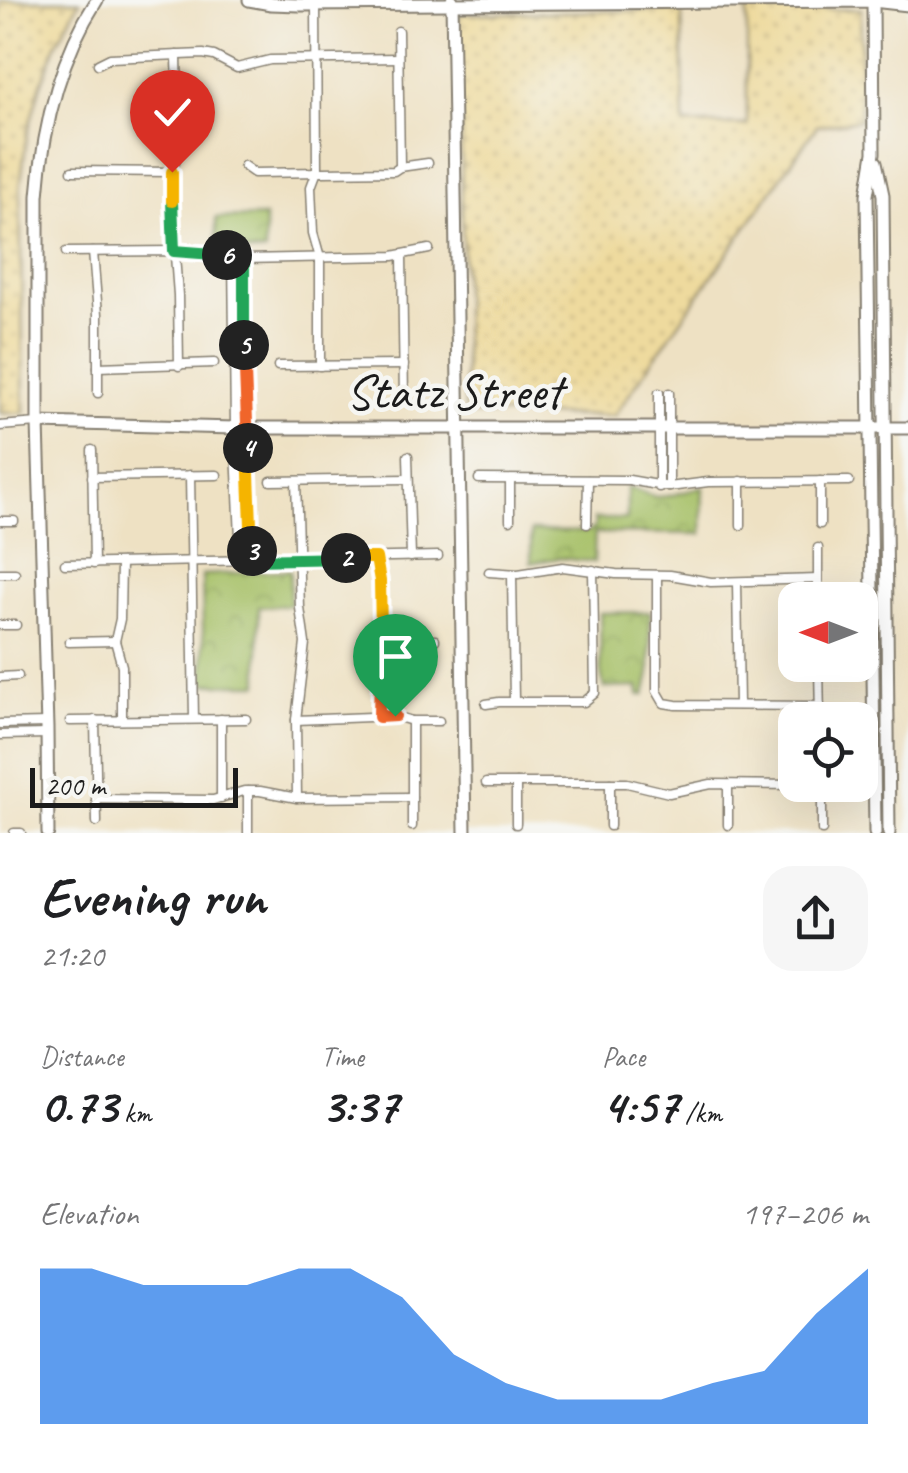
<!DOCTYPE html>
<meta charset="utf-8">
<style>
:root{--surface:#fff;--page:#f6f6f6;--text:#202124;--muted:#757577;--accent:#1a73e8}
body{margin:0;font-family:Caveat,sans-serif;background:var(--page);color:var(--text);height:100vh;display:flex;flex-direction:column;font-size:38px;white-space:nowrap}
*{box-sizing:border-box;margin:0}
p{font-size:32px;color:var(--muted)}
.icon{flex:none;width:55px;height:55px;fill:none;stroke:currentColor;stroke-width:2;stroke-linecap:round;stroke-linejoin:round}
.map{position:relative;height:833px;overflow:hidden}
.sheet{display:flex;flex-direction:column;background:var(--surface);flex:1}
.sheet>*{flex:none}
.needle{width:65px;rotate:270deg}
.buttons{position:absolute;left:778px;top:582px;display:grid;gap:20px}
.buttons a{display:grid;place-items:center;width:100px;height:100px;border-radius:20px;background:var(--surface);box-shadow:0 10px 40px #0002;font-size:50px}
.scale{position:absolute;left:30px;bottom:25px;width:208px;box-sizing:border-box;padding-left:10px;border:5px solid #1c1c1c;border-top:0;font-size:28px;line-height:35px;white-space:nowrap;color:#1c1c1c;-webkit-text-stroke:8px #f6f6f2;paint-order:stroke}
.pin{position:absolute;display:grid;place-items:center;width:85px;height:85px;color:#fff;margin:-102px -42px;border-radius:50% 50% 50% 0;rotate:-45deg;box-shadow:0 0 10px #0007}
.pin .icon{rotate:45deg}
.km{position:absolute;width:50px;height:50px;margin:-25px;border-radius:50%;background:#222;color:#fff;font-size:28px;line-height:50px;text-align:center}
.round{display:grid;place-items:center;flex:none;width:105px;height:105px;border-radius:30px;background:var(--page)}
.summary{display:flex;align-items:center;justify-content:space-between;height:170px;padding:0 40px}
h1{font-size:55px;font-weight:700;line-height:75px}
.metrics{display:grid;grid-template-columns:repeat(3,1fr);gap:15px;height:170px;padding:10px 40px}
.metrics div{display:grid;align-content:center}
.metrics b{font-size:50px;font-weight:700}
.metrics small{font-size:28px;font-weight:400}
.metrics p{font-size:28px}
.chart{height:280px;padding:20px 40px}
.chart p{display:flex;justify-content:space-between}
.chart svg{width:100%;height:180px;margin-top:10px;fill:var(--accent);opacity:.7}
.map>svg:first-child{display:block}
.sand{fill:url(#sand-dots);stroke:#857b5d;stroke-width:2.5}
.park{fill:url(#park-crowns);stroke:#606e40;stroke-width:2.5}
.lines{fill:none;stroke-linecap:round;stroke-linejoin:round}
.street-casing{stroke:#857e70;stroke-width:11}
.secondary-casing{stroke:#857e70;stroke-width:15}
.street{stroke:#fff;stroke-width:8}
.secondary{stroke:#fff;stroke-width:11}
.split-1-casing{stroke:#fff;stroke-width:20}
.split-2-casing{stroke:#fff;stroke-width:20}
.split-3-casing{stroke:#fff;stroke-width:20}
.split-4-casing{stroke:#fff;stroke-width:20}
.split-5-casing{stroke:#fff;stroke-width:20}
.split-6-casing{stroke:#fff;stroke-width:20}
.split-7-casing{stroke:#fff;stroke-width:20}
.split-8-casing{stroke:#fff;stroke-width:20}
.split-1{stroke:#f0652b;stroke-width:12}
.split-2{stroke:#f5b400;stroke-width:12}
.split-3{stroke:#22a559;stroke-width:12}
.split-4{stroke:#f5b400;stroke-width:12}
.split-5{stroke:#f0652b;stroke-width:12}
.split-6{stroke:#22a559;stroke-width:12}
.split-7{stroke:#22a559;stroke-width:12}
.split-8{stroke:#f5b400;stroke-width:12}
.labels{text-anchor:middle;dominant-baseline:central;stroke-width:9;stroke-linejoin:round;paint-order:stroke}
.street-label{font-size:50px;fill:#1c1c1c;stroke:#f6f6f2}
</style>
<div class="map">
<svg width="908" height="833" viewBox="0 0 908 833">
<defs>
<pattern id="sand-dots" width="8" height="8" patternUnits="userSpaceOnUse" patternTransform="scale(2.5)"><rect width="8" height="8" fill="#eeda9e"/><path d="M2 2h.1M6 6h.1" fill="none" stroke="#ccba88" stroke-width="1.8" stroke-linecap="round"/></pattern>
<pattern id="park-crowns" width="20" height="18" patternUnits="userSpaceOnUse" patternTransform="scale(2.5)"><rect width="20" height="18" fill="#a5bf65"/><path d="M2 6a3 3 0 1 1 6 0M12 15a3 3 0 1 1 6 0" fill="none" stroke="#8da457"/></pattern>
</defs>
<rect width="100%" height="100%" fill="#f6f6f2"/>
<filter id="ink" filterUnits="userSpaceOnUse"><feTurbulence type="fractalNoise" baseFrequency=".01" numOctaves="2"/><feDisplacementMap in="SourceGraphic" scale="20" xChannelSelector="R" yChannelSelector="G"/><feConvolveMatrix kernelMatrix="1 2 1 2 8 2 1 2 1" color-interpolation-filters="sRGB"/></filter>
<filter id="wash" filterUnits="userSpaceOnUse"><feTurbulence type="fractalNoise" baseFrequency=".0048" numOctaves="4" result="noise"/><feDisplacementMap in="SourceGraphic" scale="40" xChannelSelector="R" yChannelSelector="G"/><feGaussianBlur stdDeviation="2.25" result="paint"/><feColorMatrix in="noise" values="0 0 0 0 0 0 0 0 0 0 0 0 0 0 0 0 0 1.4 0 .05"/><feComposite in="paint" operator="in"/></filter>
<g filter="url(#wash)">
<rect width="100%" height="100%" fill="#eee1c3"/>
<g class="sand">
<polygon points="0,0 80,0 56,45 40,87 27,135 20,189 24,413 0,413"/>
<polygon points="861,9 860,120 817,126 614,416 465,414 459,14 682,10 684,124 747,125 747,10"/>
</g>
<g class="park">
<polygon points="265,217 265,252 252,252 216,245 216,218"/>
<polygon points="627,487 656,497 668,496 703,487 702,534 595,533 594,562 559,558 531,563 531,531 589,532 595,527 594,519 627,519"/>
<polygon points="290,570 290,605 259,607 259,684 204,684 202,575"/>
<polygon points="650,612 650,674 645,695 639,695 638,687 604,688 601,674 600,613"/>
</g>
</g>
<g filter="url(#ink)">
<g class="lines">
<defs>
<g id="street">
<polyline points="316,4 317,171 311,187 313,233 320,258 320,366"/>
<polyline points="398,31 400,167"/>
<polyline points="177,55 179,150 172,172 171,203 178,295 179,366"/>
<polyline points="98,64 110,58 203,54 214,56 237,68 270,60 398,58"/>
<polyline points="244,166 254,173 394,171 400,167 428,163"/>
<polyline points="72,171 172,172"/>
<polyline points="66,252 174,251 222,254 244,259 393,256 429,249"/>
<polyline points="93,252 98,314 98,393"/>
<polyline points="402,255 404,400"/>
<polyline points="233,256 235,428 241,560"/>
<polyline points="244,259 252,560"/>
<polyline points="278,366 404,365"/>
<polyline points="98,367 214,363"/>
<polyline points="0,426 38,423"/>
<polyline points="92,450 94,564"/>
<polyline points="408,456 411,557"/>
<polyline points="190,475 194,719"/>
<polyline points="92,477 217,475"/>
<polyline points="479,479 629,480 669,487 708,482 849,481"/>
<polyline points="271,481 407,479"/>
<polyline points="296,481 300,608 305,643 296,720 297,798"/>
<polyline points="741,481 741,525"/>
<polyline points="659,487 659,393"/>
<polyline points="669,487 669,393"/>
<polyline points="510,520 510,480"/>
<polyline points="0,521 14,521"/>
<polyline points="587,524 588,480"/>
<polyline points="820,524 820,481"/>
<polyline points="818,548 818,600"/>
<path d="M 376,558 C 386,610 381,664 379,717"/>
<polyline points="121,563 120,619 115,641 122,666 122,720"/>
<polyline points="65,564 438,556"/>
<polyline points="489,572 518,574 563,567 616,574 670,575 711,582 818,579"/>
<polyline points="0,573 15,573"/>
<polyline points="512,574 514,701"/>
<polyline points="657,575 657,691 664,703 676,705 820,706"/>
<polyline points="737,582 739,705"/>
<polyline points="0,625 16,625"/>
<polyline points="69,642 115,641"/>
<polyline points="382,642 435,640"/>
<polyline points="819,665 820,720"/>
<polyline points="0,677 18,676"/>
<polyline points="486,704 499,702 584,702 595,693 593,570"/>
<polyline points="221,719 221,798"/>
<polyline points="95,720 97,822"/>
<polyline points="296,720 395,716 412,721 439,721"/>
<polyline points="70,721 246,719"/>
<polyline points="412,721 412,826"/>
<polyline points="0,724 47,723"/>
<polyline points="0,735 47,734"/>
<polyline points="486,783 627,783 669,793 711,784 795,785"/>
<polyline points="610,783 610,826"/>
<polyline points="822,785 822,830"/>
<polyline points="834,785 875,785"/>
<polyline points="248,791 248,833"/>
<polyline points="96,799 213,800 244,791 260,791 297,798 412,797"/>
<polyline points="516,824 516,783"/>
<polyline points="728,825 728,785"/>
<polyline points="14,833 21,833"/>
</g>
<g id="secondary">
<polyline points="249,0 271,4 299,5 873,1 908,5"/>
<polyline points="452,0 465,833"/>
<polyline points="873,0 874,153 867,195 875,833"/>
<polyline points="876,162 883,195 889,833"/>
<polyline points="38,423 235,428 908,428"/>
<path d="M 48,833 L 47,728 L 38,423 L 38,196 C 43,127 59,59 97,0"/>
</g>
</defs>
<use href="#street" class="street-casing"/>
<use href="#secondary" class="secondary-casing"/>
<use href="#street" class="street"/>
<use href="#secondary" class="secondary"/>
</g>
</g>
<g class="lines" filter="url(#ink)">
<defs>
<polyline id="split-1" points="381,630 379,717 395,716"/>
<polyline id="split-2" points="346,558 376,558 380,581 381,630"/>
<polyline id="split-3" points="252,551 252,560 346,558"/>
<polyline id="split-4" points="248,448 252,551"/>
<polyline id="split-5" points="244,345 248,448"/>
<polyline id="split-6" points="227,255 244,259 244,345"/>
<polyline id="split-7" points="172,201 174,251 227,255"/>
<polyline id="split-8" points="172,201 172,172"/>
</defs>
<use href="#split-1" class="split-1-casing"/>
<use href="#split-2" class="split-2-casing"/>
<use href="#split-3" class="split-3-casing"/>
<use href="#split-4" class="split-4-casing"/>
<use href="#split-5" class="split-5-casing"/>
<use href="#split-6" class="split-6-casing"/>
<use href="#split-7" class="split-7-casing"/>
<use href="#split-8" class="split-8-casing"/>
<use href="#split-1" class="split-1"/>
<use href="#split-2" class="split-2"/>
<use href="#split-3" class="split-3"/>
<use href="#split-4" class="split-4"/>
<use href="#split-5" class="split-5"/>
<use href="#split-6" class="split-6"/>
<use href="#split-7" class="split-7"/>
<use href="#split-8" class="split-8"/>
</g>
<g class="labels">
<g class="street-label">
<text x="454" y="391">Statz Street</text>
</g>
</g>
</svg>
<div class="buttons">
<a><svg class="needle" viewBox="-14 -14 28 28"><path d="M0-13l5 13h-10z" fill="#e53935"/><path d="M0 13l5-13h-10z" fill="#757577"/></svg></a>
<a><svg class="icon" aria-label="locate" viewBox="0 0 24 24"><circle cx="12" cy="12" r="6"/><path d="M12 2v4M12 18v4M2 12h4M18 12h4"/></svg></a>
</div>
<div class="scale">200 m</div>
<div class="pin" style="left:395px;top:716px;background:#1e9e55"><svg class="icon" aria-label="arrive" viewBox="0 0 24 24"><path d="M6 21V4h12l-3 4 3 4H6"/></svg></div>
<div class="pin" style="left:172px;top:172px;background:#d93025"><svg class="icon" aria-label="check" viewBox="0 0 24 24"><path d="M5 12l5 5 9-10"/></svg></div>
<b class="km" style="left:346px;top:558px">2</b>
<b class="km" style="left:252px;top:551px">3</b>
<b class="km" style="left:248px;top:448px">4</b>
<b class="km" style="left:244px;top:345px">5</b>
<b class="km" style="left:227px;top:255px">6</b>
</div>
<section class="sheet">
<div class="summary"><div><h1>Evening run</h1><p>21:20</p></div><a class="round"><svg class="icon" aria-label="share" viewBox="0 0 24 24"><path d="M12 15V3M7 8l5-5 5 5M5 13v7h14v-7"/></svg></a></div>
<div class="metrics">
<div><p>Distance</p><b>0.73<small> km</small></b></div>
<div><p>Time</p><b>3:37</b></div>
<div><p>Pace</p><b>4:57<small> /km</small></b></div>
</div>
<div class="chart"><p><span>Elevation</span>197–206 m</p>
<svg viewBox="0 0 160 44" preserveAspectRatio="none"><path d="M0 44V6L10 6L20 10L30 10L40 10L50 6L60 6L70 13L80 27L90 34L100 38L110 38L120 38L130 34L140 31L150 17L160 6V44z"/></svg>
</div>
</section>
